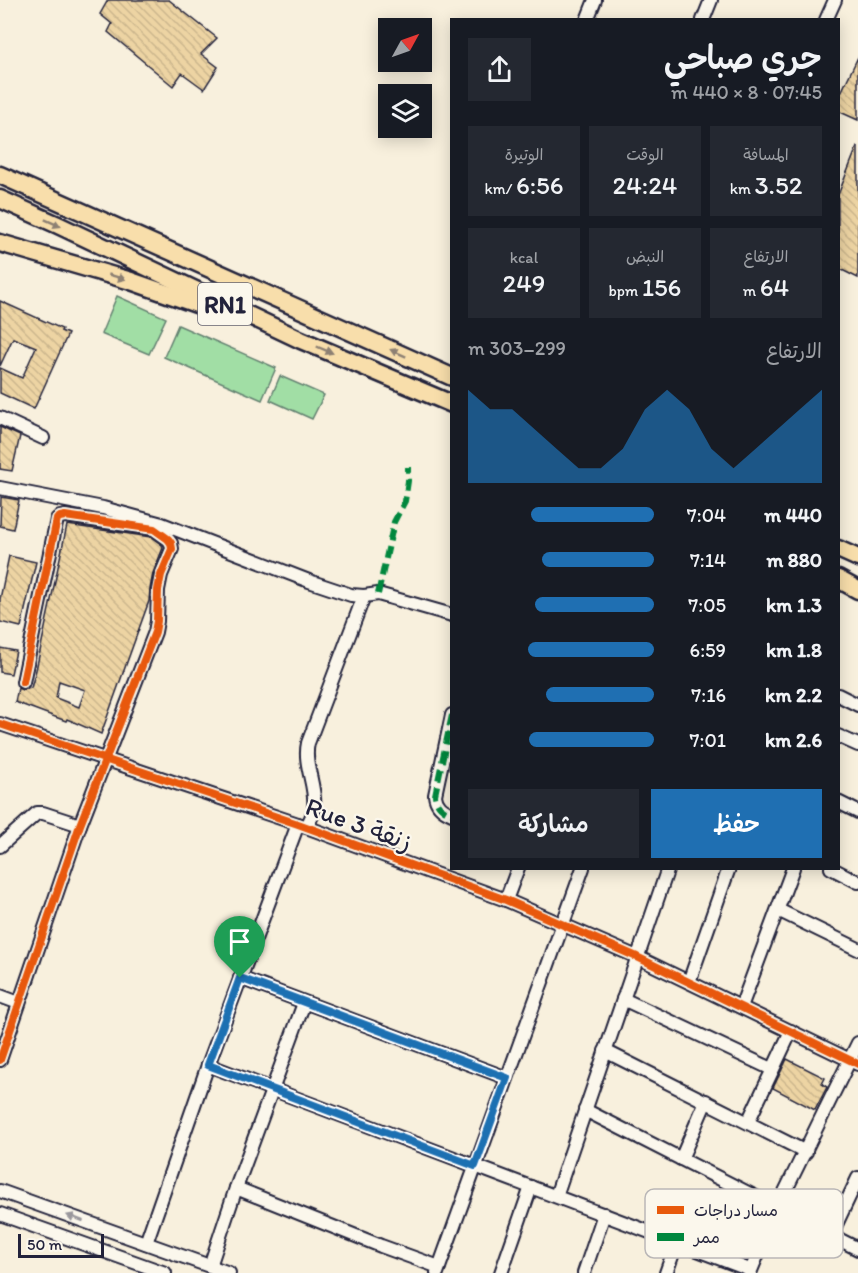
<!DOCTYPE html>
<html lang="ar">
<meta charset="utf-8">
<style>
:root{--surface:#171b24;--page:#242831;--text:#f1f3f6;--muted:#9ea1a6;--accent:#1f6fb2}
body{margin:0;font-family:Itim,"Playpen Sans Arabic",sans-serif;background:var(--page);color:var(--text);direction:rtl;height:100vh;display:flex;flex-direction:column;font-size:22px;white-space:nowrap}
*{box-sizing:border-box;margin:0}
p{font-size:20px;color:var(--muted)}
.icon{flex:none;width:33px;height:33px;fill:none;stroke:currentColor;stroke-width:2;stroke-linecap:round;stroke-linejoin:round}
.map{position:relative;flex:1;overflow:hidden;direction:ltr}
.panel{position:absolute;left:450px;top:18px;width:390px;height:852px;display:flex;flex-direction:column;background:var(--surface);border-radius:0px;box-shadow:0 3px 15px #0003;direction:rtl}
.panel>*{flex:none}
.needle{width:39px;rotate:50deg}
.buttons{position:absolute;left:378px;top:18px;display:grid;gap:12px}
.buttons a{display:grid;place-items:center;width:54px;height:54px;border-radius:0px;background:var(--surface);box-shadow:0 3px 15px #0003;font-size:30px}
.scale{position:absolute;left:18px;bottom:15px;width:86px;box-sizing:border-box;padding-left:6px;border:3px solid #22223b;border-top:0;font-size:16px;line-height:21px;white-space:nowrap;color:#22223b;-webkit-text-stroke:4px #fbf7ec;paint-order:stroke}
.pin{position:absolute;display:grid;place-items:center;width:51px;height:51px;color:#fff;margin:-62px -26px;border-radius:50% 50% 50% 0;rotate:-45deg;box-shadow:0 0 6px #0007}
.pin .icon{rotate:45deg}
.round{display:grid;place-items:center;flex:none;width:63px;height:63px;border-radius:0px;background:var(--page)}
.overview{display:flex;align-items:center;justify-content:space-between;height:102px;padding:0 18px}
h1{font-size:33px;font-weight:600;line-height:45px}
.stats{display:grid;grid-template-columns:repeat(3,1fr);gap:9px;height:102px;padding:6px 18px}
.stats div{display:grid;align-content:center;border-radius:0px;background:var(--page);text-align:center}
.stats b{font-size:26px;font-weight:600}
.stats small{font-size:16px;font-weight:400}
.stats p{font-size:16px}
.chart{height:168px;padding:12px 18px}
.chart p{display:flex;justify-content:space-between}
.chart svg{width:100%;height:108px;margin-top:6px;fill:var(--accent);opacity:.7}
.action{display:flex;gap:12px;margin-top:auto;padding:12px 18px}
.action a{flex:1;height:69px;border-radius:0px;background:var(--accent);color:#fff;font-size:24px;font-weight:600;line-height:69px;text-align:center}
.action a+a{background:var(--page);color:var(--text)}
ul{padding:0 18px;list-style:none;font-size:20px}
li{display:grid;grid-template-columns:96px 72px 1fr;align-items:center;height:45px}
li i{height:15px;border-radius:8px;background:var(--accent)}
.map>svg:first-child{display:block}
.pitch{fill:#a1dea5;stroke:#628070;stroke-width:1.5}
.building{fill:url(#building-back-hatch);stroke:#22223b;stroke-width:1.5;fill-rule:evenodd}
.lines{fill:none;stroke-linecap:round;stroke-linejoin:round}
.minor-casing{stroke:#22223b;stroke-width:16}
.highway-casing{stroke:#22223b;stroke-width:21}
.minor{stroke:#fbf7ec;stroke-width:12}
.highway{stroke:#f8deab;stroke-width:16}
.quiet{stroke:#00873e;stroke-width:6;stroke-dasharray:12 6;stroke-linecap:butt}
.cycleway-casing{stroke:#fbf7ec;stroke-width:11}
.cycleway{stroke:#e8590c;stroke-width:8}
.oneway{fill:#8d8073}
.oneway2{fill:#99979c}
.route-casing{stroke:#fff;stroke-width:12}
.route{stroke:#1f6fb2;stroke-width:8}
.labels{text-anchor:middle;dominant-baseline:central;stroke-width:4.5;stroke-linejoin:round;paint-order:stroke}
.shield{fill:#fbf7ec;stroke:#636270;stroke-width:1.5}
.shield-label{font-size:24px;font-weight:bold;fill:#22223b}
.street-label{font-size:26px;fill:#22223b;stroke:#fbf7ec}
.key{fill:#fbf7ec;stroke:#bab7b7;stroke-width:1.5}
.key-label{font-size:16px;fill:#22223b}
</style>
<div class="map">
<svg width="858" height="1273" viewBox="0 0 858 1273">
<defs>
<pattern id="building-back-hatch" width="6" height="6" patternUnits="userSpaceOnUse" patternTransform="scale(1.5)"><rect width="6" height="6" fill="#edd4a3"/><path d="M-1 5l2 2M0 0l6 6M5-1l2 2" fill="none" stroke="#cbb68d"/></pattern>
</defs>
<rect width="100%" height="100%" fill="#f8f0dd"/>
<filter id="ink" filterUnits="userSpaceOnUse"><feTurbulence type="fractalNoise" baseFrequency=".0167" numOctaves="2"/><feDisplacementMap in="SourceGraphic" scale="12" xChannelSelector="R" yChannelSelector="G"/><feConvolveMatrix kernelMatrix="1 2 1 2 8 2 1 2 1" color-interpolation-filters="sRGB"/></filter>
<g filter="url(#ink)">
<g class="pitch">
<polygon points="117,296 166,318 149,354 101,334"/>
<polygon points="178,325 276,368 262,400 164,357"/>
<polygon points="280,376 324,395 312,419 270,400"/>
</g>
<g class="building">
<polygon points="108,0 169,0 217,38 201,54 218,67 204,89 182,73 173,86 108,32 112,24 100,14"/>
<polygon points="858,57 858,120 838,111 838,99"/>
<polygon points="857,147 858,147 858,278 838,268 838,195"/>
<polygon points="0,301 62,329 61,331 68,334 34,409 0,393 0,368 22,378 36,347 13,338 0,366"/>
<polygon points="0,427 20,436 12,471 0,469"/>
<polygon points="1,497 19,500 13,529 0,526"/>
<path d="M 67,525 L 151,537 L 162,545 L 163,548 L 153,573 L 150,589 L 149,601 L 101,734 L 67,719 L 66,721 L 15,702 L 18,688 L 22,690 L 31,688 L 36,670 ZM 59,681 L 85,690 L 79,707 L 56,698 Z"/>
<polygon points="9,556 36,562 21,627 0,622 0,599"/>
<polygon points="0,648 16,651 11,674 0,672"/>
<polygon points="787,1059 825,1078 822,1084 827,1087 815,1110 773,1088"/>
</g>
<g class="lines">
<defs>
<g id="minor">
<polyline points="587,20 595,0"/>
<polyline points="703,20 711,0"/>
<polyline points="826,20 835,0"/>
<polyline points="0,418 43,438"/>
<polyline points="0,488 103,508 162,524 309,581 351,595 364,596 378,594 452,615"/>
<polyline points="838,695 858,705"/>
<path d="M 452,715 L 435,795 C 436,805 442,810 452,814"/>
<polyline points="0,724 298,824 506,900 637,957 858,1064"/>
<polyline points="838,736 858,745"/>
<polyline points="838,802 858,812"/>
<path d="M 307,827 C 309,822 313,815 314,809 C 317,787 303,765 308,743 L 364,596"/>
<polyline points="0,846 37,813 43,813 80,825"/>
<polyline points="831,868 858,882"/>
<polyline points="506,900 518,868"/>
<polyline points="778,910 858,949"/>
<polyline points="240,978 507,1078"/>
<polyline points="689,982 729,868"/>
<polyline points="0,996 19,1003"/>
<polyline points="623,999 772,1069"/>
<polyline points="741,1007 793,868"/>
<polyline points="605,1051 806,1152"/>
<polyline points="0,1060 80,825 155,632 157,621 158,590 161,575 172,549 171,543 168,539 154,529 65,516 60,517 57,519 23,682"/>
<polyline points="208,1065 750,1270"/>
<polyline points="585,1110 858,1249"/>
<polyline points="748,1122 791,1031"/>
<polyline points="681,1159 706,1101"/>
<polyline points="236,1188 381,1246 439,1267"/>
<polyline points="0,1191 229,1273"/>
<polyline points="556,1196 668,868"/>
<polyline points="0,1214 165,1273"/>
<polyline points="831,1235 858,1178"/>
<polyline points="146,1243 208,1065 298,824"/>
<polyline points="210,1266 236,1188 304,1003"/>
<polyline points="437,1273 583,868"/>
<polyline points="501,1273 531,1187"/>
<polyline points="584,1273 604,1214"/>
<polyline points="666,1273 677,1242"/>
<polyline points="750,1273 777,1208 858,1043"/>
</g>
<g id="highway">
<polyline points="0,175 452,377"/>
<polyline points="0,199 58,225 301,340 452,404"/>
<polyline points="0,243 131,281 222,313"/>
<polyline points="838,549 858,558"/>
<polyline points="838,579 858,590"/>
</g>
</defs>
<use href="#minor" class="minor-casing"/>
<use href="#highway" class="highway-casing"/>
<use href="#minor" class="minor"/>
<use href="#highway" class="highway"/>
<g class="quiet">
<polyline points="378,594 394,522 405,501 408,481 408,467"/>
<path d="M 452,715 L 435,795 C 436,805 442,810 452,814"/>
</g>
<defs>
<g id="cycleway">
<polyline points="0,724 298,824 506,900 637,957 858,1064"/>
<polyline points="0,1060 80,825 155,632 157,621 158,590 161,575 172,549 171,543 168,539 154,529 65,516 60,517 57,519 23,682"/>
</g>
</defs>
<use href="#cycleway" class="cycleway-casing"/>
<use href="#cycleway" class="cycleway"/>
</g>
<defs><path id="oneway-solid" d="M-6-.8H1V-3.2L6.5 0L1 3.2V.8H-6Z" transform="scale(1.5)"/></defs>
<g class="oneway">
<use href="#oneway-solid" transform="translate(53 223) rotate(24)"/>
<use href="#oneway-solid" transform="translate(117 277) rotate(16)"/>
<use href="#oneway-solid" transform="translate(325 350) rotate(23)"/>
<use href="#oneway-solid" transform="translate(398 353) rotate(-156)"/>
</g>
<use class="oneway2" href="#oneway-solid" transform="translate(75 1218) rotate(-160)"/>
</g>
<g class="lines" filter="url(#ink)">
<defs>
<polygon id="route" points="240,978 507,1078 475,1166 208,1065"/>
</defs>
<use href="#route" class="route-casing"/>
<use href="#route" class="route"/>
</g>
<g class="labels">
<rect class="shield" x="198" y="283" width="54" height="42" rx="4.5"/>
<g class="shield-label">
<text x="225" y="304">RN1</text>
</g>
<g class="street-label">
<text transform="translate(359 824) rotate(20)">Rue 3 زنقة</text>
</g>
</g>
<rect x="645" y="1189" width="198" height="69" rx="9" class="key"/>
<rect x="657" y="1206" width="27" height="8" fill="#e8590c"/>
<rect x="657" y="1233" width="27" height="8" fill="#00873e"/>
<g class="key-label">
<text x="694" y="1216">مسار دراجات</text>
<text x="694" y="1243">ممر</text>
</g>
</svg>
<div class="buttons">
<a><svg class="needle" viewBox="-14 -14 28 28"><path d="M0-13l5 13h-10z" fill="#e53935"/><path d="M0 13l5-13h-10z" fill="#9ea1a6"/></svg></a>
<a><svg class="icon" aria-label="layers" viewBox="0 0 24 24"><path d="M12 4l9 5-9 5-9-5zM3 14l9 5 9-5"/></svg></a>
</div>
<div class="scale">50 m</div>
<div class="pin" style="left:240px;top:978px;background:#1e9e55"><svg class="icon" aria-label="arrive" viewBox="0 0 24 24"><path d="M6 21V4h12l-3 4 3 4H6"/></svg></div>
<section class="panel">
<div class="overview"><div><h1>جري صباحي</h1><p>07:45 · 8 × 440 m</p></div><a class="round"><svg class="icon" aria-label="share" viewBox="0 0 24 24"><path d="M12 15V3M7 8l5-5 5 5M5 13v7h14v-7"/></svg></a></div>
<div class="stats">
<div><p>المسافة</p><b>3.52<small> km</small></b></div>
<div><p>الوقت</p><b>24:24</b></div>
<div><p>الوتيرة</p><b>6:56<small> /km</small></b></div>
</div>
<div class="stats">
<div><p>الارتفاع</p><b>64<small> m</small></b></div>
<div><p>النبض</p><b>156<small> bpm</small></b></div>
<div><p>kcal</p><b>249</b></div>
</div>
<div class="chart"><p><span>الارتفاع</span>299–303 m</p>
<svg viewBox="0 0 160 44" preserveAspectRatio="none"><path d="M0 44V6L10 14L20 14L30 22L40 30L50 38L60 38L70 30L80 14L90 6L100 14L110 30L120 38L130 30L140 22L150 14L160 6V44z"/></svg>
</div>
<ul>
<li><b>440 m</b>7:04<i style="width:66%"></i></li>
<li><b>880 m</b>7:14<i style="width:60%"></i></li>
<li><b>1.3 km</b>7:05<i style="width:64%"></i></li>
<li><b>1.8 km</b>6:59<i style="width:68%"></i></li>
<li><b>2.2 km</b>7:16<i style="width:58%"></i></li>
<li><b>2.6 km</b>7:01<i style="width:67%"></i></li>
</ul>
<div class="action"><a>حفظ</a><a>مشاركة</a></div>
</section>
</div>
